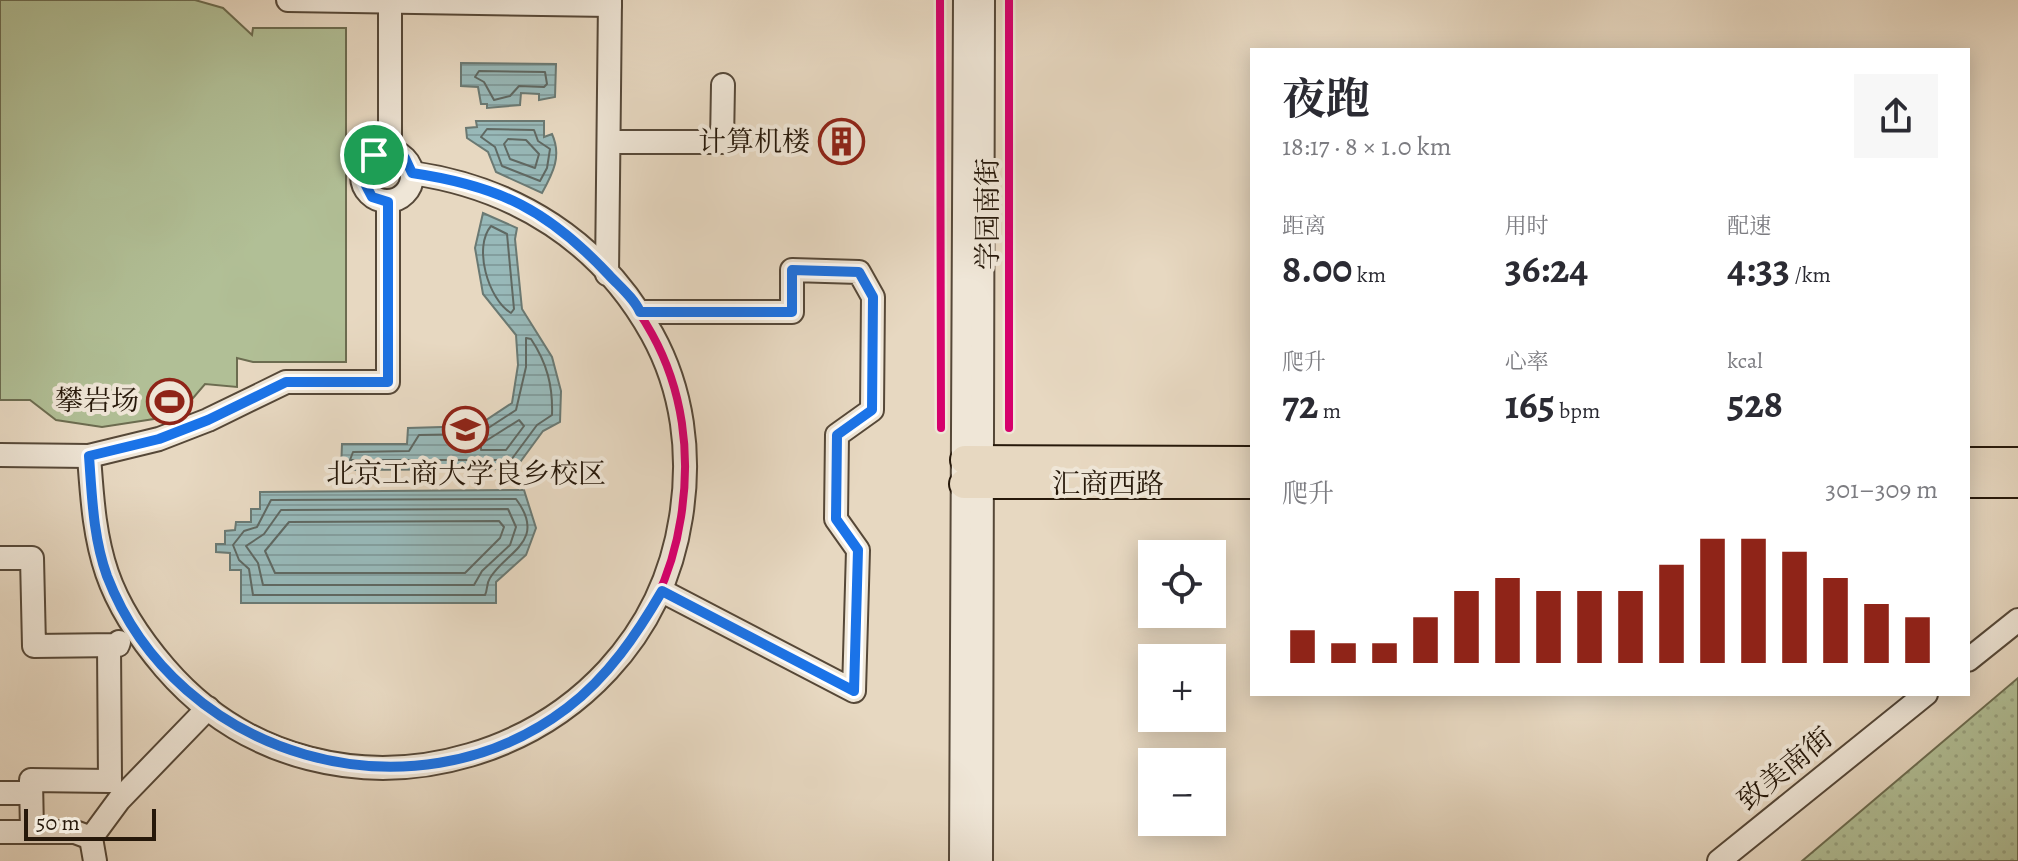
<!DOCTYPE html>
<html lang="zh">
<meta charset="utf-8">
<style>
:root{--surface:#fff;--page:#f7f7f7;--text:#2b2b33;--muted:#7c7c81;--accent:#8f2418}
body{margin:0;font-family:Alegreya,"Noto Serif SC",serif;background:var(--page);color:var(--text);height:100vh;display:flex;flex-direction:column;font-size:30px;white-space:nowrap}
*{box-sizing:border-box;margin:0}
p{font-size:26px;color:var(--muted)}
.icon{flex:none;width:44px;height:44px;fill:none;stroke:currentColor;stroke-width:2;stroke-linecap:round;stroke-linejoin:round}
.map{position:relative;flex:1;overflow:hidden}
.drawer{position:absolute;left:1250px;top:48px;width:720px;height:648px;display:flex;flex-direction:column;background:var(--surface);border-radius:0px;box-shadow:0 4px 20px #0003}
.drawer>*{flex:none}
.buttons{position:absolute;left:1138px;top:540px;display:grid;gap:16px}
.buttons a{display:grid;place-items:center;width:88px;height:88px;border-radius:0px;background:var(--surface);box-shadow:0 4px 20px #0003;font-size:40px}
.scale{position:absolute;left:24px;bottom:20px;width:132px;box-sizing:border-box;padding-left:8px;border:4px solid #26180a;border-top:0;font-size:22px;line-height:28px;white-space:nowrap;color:#26180a;-webkit-text-stroke:6px #efe6d7;paint-order:stroke}
.pin{position:absolute;display:grid;place-items:center;width:68px;height:68px;color:#fff;margin:-34px;border:4px solid #fff;border-radius:50%;box-shadow:0 2px 8px #0007}
.round{display:grid;place-items:center;flex:none;width:84px;height:84px;border-radius:0px;background:var(--page)}
.headline{display:flex;align-items:center;justify-content:space-between;height:136px;padding:0 32px}
h1{font-size:44px;font-weight:700;line-height:60px}
.stats{display:grid;grid-template-columns:repeat(3,1fr);gap:12px;height:136px;padding:8px 32px}
.stats div{display:grid;align-content:center}
.stats b{font-size:40px;font-weight:700}
.stats small{font-size:22px;font-weight:400}
.stats p{font-size:22px}
.chart{height:224px;padding:16px 32px}
.chart p{display:flex;justify-content:space-between}
.chart svg{width:100%;height:144px;margin-top:8px;stroke:var(--accent);stroke-width:6}
.map>svg:first-child{display:block}
.park{fill:url(#park-dots);stroke:#6c6c50;stroke-width:2}
.pitch{fill:#b1bf96;stroke:#6c6c50;stroke-width:2}
.water{fill:url(#water-rules);stroke:#6a7973;stroke-width:2}
.lines{fill:none;stroke-linecap:round;stroke-linejoin:round}
.shore{stroke:#5f6862;stroke-width:2}
.minor-casing{stroke:#564838;stroke-width:26}
.major-casing{stroke:#26180a;stroke-width:32}
.minor{stroke:#efe6d7;stroke-width:22}
.major{stroke:#e7d8c1;stroke-width:28}
.cycleway-casing{stroke:#efe6d7;stroke-width:13}
.cycleway{stroke:#d6006c;stroke-width:8}
.route-casing{stroke:#fff;stroke-width:16}
.route{stroke:#1a73e8;stroke-width:10}
.labels{text-anchor:middle;dominant-baseline:central;stroke-width:8;stroke-linejoin:round;paint-order:stroke}
.poi-label{font-size:28px;fill:#26180a;stroke:#efe6d7;text-anchor:end}
.street-label{font-size:28px;fill:#26180a;stroke:#efe6d7}
</style>
<div class="map">
<svg width="2018" height="861" viewBox="0 0 2018 861">
<defs>
<pattern id="park-dots" width="8" height="8" patternUnits="userSpaceOnUse" patternTransform="scale(2)"><rect width="8" height="8" fill="#b1bf96"/><path d="M2 2h.1M6 6h.1" fill="none" stroke="#98a380" stroke-width="1.8" stroke-linecap="round"/></pattern>
<pattern id="water-rules" width="6" height="5" patternUnits="userSpaceOnUse" patternTransform="scale(2)"><rect width="6" height="5" fill="#98b9b9"/><path d="M0 2.5h6" fill="none" stroke="#839e9e"/></pattern>
</defs>
<rect width="100%" height="100%" fill="#e7d8c1"/>
<filter id="stains"><feTurbulence type="fractalNoise" baseFrequency=".0025" numOctaves="4"/><feColorMatrix values="0 0 0 0 .2 0 0 0 0 .09 0 0 0 0 .02 0 0 0 .5 -.17"/></filter>
<radialGradient id="worn" r=".72"><stop offset=".6" stop-color="#630" stop-opacity="0"/><stop offset="1" stop-color="#630" stop-opacity=".3"/></radialGradient>
<polygon class="park" points="2018,678 2018,861 1802,861"/>
<polygon class="pitch" points="0,0 195,0 223,8 252,35 253,28 346,28 346,362 253,362 237,358 237,387 205,384 188,404 154,419 102,427 56,420 30,400 0,400"/>
<g class="water">
<polygon points="461,63 556,64 555,97 539,100 539,94 521,93 520,105 487,108 487,104 481,104 478,87 461,86"/>
<path d="M 476,121 L 544,121 L 544,137 L 552,134 C 562,156 553,173 542,193 L 496,172 L 488,152 L 467,138 L 466,128 L 477,127 Z"/>
<polygon points="483,213 517,228 515,239 522,309 552,357 561,391 560,422 543,431 515,469 341,470 342,444 407,444 408,428 477,426 512,403 518,365 516,335 483,294 475,248"/>
<polygon points="524,490 536,528 526,555 496,582 496,603 241,603 241,570 230,570 230,553 216,552 216,544 225,544 225,531 235,530 236,522 251,522 251,509 260,509 260,492"/>
</g>
<g class="lines">
<g class="shore">
<polygon points="479,71 545,72 547,84 544,87 519,86 510,96 494,100 484,82 475,77"/>
<polygon points="487,129 534,130 538,141 550,149 547,168 540,181 502,166 495,147 481,137"/>
<polygon points="508,139 526,140 539,154 535,168 510,159 504,144"/>
<path d="M 491,226 L 507,234 L 514,309 L 511,313 C 488,299 473,247 491,226 Z"/>
<path d="M 526,338 L 531,339 C 547,363 553,386 552,415 L 537,425 L 511,460 L 350,460 L 353,452 L 409,451 L 419,435 L 479,434 L 516,410 L 526,367 Z"/>
<polygon points="519,420 524,426 506,450 481,450 481,444"/>
<path d="M 516,499 C 548,542 505,552 490,578 C 486,584 488,589 485,595 L 253,595 L 249,569 L 239,560 L 233,545 L 244,531 L 257,527 L 271,500 Z"/>
<polygon points="508,509 516,527 510,545 482,571 474,585 263,585 258,563 246,546 264,534 281,510"/>
<polygon points="499,521 504,527 500,538 465,573 275,573 265,551 289,522"/>
</g>
<defs>
<g id="minor">
<polyline points="288,0 610,5"/>
<polyline points="609,142 722,142 723,85"/>
<circle cx="387" cy="176" r="25"/>
<polyline points="390,151 390,0"/>
<polyline points="607,274 610,0"/>
<polyline points="640,312 792,312 792,270 859,272 873,297 872,410 837,435 836,519 858,550 854,691 662,591"/>
<polyline points="0,455 89,456 159,439 208,420 286,382 388,382 388,202"/>
<path d="M 89,456 C 92,496 94,535 107,573 C 119,608 141,640 165,668 C 328,857 644,761 681,517 C 691,454 683,390 652,334 C 601,242 516,188 412,173"/>
<polyline points="0,558 32,558 34,646 118,645 119,642"/>
<polyline points="1968,660 2018,620"/>
<polyline points="0,793 31,793"/>
<polyline points="0,832 75,832 91,838"/>
<polyline points="32,832 31,780 110,781 109,646"/>
<polyline points="95,861 91,838 119,800 208,708"/>
<polyline points="961,861 965,0"/>
<polyline points="981,861 983,0"/>
<polyline points="1719,861 1926,694"/>
</g>
<g id="major">
<polyline points="965,460 1252,461"/>
<polyline points="1968,462 2018,462"/>
<polyline points="1968,483 2018,483"/>
<polyline points="964,484 1252,484"/>
</g>
</defs>
<use href="#minor" class="minor-casing"/>
<use href="#major" class="major-casing"/>
<use href="#minor" class="minor"/>
<use href="#major" class="major"/>
<defs>
<g id="cycleway">
<polyline points="940,0 941,428"/>
<polyline points="1009,0 1009,428"/>
<path d="M 89,456 C 92,496 94,535 107,573 C 119,608 141,640 165,668 C 328,857 644,761 681,517 C 691,454 683,390 652,334 C 601,242 516,188 412,173"/>
</g>
</defs>
<use href="#cycleway" class="cycleway-casing"/>
<use href="#cycleway" class="cycleway"/>
</g>
<g class="lines">
<defs>
<path id="route" d="M 390,151 L 405,158 L 412,173 C 500,186 548,210 609,275 C 619,286 634,298 640,312 L 792,312 L 792,270 L 859,272 L 873,297 L 872,410 L 837,435 L 836,519 L 858,550 L 854,691 L 662,591 C 637,634 608,677 567,708 C 412,826 177,758 107,576 C 93,537 92,496 89,456 L 159,439 L 208,420 L 286,382 L 388,382 L 388,202 L 372,197 L 361,176 L 367,160 Z"/>
</defs>
<use href="#route" class="route-casing"/>
<use href="#route" class="route"/>
</g>
<defs>
<symbol id="building-ring" viewBox="-11 -11 22 22"><circle r="9.5" fill="#efe6d7" stroke="#8f2418" stroke-width="1.5"/><path d="M-4-6H4V6H1V3H-1V6H-4ZM-2.5-4.3h1.7v1.8h-1.7ZM.8-4.3h1.7v1.8H.8ZM-2.5-1h1.7V.8h-1.7ZM.8-1h1.7V.8H.8Z" fill="#8f2418"/></symbol>
<symbol id="stadium-ring" viewBox="-11 -11 22 22"><circle r="9.5" fill="#efe6d7" stroke="#8f2418" stroke-width="1.5"/><path d="M0-5a6.5 5 0 1 0 0 10a6.5 5 0 1 0 0-10ZM-3.5-1.8h7v3.6h-7Z" fill="#8f2418"/></symbol>
<symbol id="university-ring" viewBox="-11 -11 22 22"><circle r="9.5" fill="#efe6d7" stroke="#8f2418" stroke-width="1.5"/><path d="M0-5L7-2L0 1L-7-2ZM-4 1L0 2.5L4 1V4Q0 6-4 4Z" fill="#8f2418"/></symbol>
</defs>
<g fill-rule="evenodd">
<use href="#building-ring" x="816" y="116" width="51" height="51"/>
<use href="#stadium-ring" x="144" y="376" width="51" height="51"/>
<use href="#university-ring" x="440" y="404" width="51" height="51"/>
</g>
<g class="labels">
<g class="poi-label">
<text x="810" y="142">计算机楼</text>
<text x="139" y="401">攀岩场</text>
<text x="466" y="474" text-anchor="middle">北京工商大学良乡校区</text>
</g>
<g class="street-label">
<text transform="translate(988 214) rotate(-90)">学园南街</text>
<text x="1108" y="484">汇商西路</text>
<text transform="translate(1785 769) rotate(-39)">致美南街</text>
</g>
</g>
<rect width="100%" height="100%" filter="url(#stains)"/>
<rect width="100%" height="100%" fill="url(#worn)"/>
</svg>
<div class="buttons">
<a><svg class="icon" aria-label="locate" viewBox="0 0 24 24"><circle cx="12" cy="12" r="6"/><path d="M12 2v4M12 18v4M2 12h4M18 12h4"/></svg></a>
<a>+</a>
<a>−</a>
</div>
<div class="scale">50 m</div>
<div class="pin" style="left:374px;top:155px;background:#1e9e55"><svg class="icon" aria-label="arrive" viewBox="0 0 24 24"><path d="M6 21V4h12l-3 4 3 4H6"/></svg></div>
<section class="drawer">
<div class="headline"><div><h1>夜跑</h1><p>18:17 · 8 × 1.0 km</p></div><a class="round"><svg class="icon" aria-label="share" viewBox="0 0 24 24"><path d="M12 15V3M7 8l5-5 5 5M5 13v7h14v-7"/></svg></a></div>
<div class="stats">
<div><p>距离</p><b>8.00<small> km</small></b></div>
<div><p>用时</p><b>36:24</b></div>
<div><p>配速</p><b>4:33<small> /km</small></b></div>
</div>
<div class="stats">
<div><p>爬升</p><b>72<small> m</small></b></div>
<div><p>心率</p><b>165<small> bpm</small></b></div>
<div><p>kcal</p><b>528</b></div>
</div>
<div class="chart"><p><span>爬升</span>301–309 m</p>
<svg viewBox="0 0 160 44" preserveAspectRatio="none"><path d="M5 44V34M15 44V38M25 44V38M35 44V30M45 44V22M55 44V18M65 44V22M75 44V22M85 44V22M95 44V14M105 44V6M115 44V6M125 44V10M135 44V18M145 44V26M155 44V30"/></svg>
</div>
</section>
</div>
